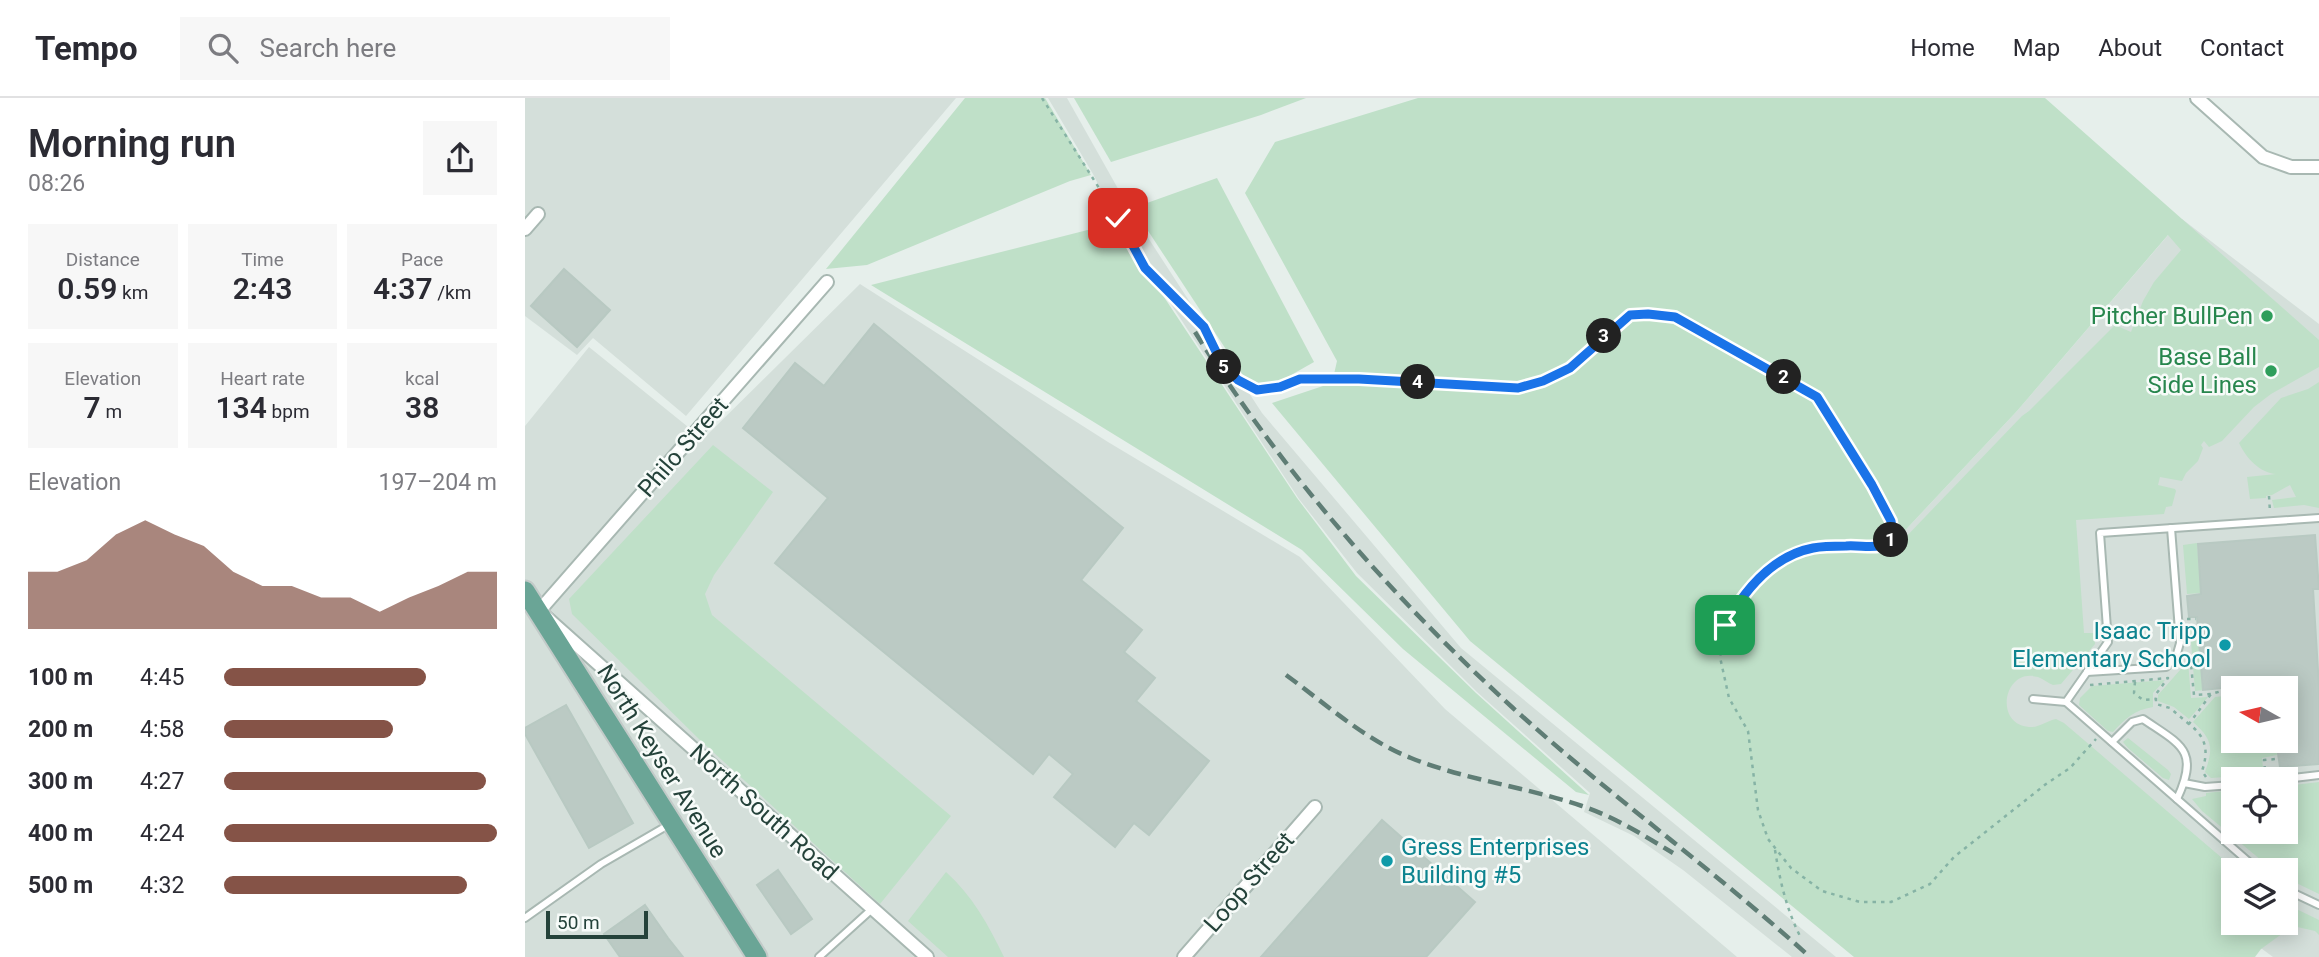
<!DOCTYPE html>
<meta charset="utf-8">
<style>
:root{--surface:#fff;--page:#f7f7f7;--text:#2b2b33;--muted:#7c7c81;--line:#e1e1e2;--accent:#855347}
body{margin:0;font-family:Roboto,sans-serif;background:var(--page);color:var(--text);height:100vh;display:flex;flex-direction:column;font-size:26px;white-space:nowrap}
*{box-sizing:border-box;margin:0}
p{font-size:23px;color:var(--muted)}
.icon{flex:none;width:38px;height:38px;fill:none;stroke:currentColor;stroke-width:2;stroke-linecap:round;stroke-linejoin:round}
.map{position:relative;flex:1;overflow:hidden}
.side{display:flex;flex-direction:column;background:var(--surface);width:525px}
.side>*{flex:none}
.needle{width:46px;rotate:278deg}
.tools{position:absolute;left:1696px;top:578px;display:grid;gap:14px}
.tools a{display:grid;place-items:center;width:77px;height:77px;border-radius:0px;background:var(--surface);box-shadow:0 4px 18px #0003;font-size:35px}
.scale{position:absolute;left:21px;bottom:18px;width:102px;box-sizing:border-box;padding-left:7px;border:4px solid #24423a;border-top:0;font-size:19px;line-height:24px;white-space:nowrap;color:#24423a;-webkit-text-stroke:5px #f7fbf9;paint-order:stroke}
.pin{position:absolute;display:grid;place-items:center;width:60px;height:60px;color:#fff;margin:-30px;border-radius:14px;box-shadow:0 4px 10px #0006}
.km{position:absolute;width:35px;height:35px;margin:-18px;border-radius:50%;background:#222;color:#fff;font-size:19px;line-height:35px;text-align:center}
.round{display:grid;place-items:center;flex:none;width:74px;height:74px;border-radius:0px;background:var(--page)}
.summary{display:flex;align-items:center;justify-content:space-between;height:119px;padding:0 28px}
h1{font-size:38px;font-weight:600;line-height:52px}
.figures{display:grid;grid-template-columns:repeat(3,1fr);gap:10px;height:119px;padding:7px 28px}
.figures div{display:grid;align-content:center;border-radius:0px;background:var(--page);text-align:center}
.figures b{font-size:30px;font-weight:600}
.figures small{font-size:19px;font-weight:400}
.figures p{font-size:19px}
.chart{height:196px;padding:14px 28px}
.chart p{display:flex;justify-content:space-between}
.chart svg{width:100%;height:126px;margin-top:7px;fill:var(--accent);opacity:.7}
ul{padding:0 28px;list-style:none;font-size:23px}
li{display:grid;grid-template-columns:112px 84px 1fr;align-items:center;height:52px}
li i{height:18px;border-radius:9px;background:var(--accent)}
header{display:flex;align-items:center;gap:42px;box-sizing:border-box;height:98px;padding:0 35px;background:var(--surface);border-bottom:2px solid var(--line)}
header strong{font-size:33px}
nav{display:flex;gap:38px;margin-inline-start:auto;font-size:24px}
.search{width:490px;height:63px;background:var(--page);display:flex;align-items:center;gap:18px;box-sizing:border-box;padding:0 24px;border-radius:0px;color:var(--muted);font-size:26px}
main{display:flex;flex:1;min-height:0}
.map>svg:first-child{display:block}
.built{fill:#d4dfda;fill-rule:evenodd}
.green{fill:#bfe0c8;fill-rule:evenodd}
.building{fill:#bbcac4;stroke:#b8c9c2;stroke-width:2}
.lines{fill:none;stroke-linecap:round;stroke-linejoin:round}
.service-casing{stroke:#a8b8b2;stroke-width:10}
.minor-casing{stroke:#a8b8b2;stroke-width:16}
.primary-casing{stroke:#c2cac8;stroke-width:23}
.path{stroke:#86b3a5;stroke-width:2.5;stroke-dasharray:3.5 5;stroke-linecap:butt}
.service{stroke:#fff;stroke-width:6}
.minor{stroke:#fff;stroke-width:12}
.primary{stroke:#6aa596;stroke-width:19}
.rail{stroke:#5f7d75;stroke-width:4.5;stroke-dasharray:14 7;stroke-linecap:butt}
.route-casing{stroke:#fff;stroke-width:14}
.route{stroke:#1a73e8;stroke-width:9}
.leisure-dot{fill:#2e9e5b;stroke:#f7fbf9;stroke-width:2.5}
.culture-dot{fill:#0f9aa8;stroke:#f7fbf9;stroke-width:2.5}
.labels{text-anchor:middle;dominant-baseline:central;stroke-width:5;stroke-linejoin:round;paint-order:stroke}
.leisure-label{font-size:24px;fill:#27864d;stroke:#f7fbf9;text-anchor:end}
.street-label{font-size:24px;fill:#24423a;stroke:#f7fbf9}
.culture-label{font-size:24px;fill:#0d838f;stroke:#f7fbf9;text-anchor:end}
</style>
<header>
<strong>Tempo</strong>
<div class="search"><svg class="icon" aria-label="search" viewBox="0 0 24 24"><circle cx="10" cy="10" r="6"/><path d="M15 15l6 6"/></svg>Search here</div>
<nav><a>Home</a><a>Map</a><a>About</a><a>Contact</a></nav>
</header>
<main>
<section class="side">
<div class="summary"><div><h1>Morning run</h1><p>08:26</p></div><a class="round"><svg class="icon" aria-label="share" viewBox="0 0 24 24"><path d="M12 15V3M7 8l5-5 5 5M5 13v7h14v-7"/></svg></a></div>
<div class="figures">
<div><p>Distance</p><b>0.59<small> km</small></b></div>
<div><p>Time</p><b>2:43</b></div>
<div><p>Pace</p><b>4:37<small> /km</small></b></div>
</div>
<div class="figures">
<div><p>Elevation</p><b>7<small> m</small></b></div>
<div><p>Heart rate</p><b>134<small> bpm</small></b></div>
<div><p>kcal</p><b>38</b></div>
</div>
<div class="chart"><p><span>Elevation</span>197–204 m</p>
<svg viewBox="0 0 160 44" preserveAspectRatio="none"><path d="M0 44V24L10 24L20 20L30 11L40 6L50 11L60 15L70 24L80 29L90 29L100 33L110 33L120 38L130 33L140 29L150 24L160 24V44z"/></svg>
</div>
<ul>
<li><b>100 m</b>4:45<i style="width:74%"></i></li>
<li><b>200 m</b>4:58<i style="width:62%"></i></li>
<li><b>300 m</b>4:27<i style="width:96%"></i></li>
<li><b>400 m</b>4:24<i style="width:100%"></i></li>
<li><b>500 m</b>4:32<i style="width:89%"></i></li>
</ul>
</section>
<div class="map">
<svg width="1794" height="859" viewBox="0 0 1794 859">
<rect width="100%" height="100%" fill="#e6efeb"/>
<g class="built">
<polygon points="0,0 431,0 161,318 68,240 52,257 0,218"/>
<polygon points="523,0 542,0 605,112 737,315 936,550 1311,859 1267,859 1158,772 1109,738 1059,714 1065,695 952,594 832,475 774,401 592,124 568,76"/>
<path d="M 1657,121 L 1794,226 L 1794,859 L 1748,859 L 1429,622 L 1373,440 L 1492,313 ZM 1708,590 L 1760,590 L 1760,642 L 1708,642 ZM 1708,681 L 1760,681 L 1760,733 L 1708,733 ZM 1708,772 L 1760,772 L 1760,824 L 1708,824 Z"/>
<polygon points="335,186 583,344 775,459 920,611 1212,859 0,859 0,328 64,249 178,341"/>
</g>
<g class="green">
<polygon points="440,0 520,0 566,77 545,83 342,167 301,171"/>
<polygon points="549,0 781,0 736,17 586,64"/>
<path d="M 893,0 L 1520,0 L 1794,242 L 1794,269 L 1746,296 L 1729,309 L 1697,343 L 1684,349 L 1679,343 L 1676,347 L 1678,350 L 1673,363 L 1661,375 L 1657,383 L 1635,379 L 1633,387 L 1650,391 L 1651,393 L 1647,408 L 1641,409 L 1639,416 L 1551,422 L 1559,535 L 1569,535 L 1570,546 L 1536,586 L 1528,587 C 1523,585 1518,581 1513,579 C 1479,569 1468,626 1504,629 C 1514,630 1521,623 1531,621 L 1539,625 L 1711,772 L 1708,772 L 1708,824 L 1760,824 L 1761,806 L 1794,822 L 1794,837 L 1790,833 L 1768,828 L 1736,851 L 1730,859 L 1329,859 L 945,543 L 747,305 L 807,285 L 812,263 L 720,95 L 750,44 ZM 1643,137 L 1656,152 L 1629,184 L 1618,203 L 1606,234 L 1590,227 L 1504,313 L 1497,318 L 1377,443 L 1373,440 L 1492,313 Z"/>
<polygon points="692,80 789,264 731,297 608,110"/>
<polygon points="590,125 772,400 831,478 951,595 1064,697 1051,694 878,551 777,452 346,187"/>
<path d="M 1794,284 L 1794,410 L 1779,407 L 1749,410 L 1747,402 L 1771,399 L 1765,387 L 1747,397 L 1741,398 L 1741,400 L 1725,401 L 1722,379 L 1751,376 C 1735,375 1721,360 1714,345 L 1756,300 L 1783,291 Z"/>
<polygon points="188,347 248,394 189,477 180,496 187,517 426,718 355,806 176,643 47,516 44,501"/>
<polygon points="1672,445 1676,495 1662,496 1658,447"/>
<polygon points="1665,532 1673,532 1678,591 1700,590 1670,593"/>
<polygon points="1663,563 1666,600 1683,599 1664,621 1649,609 1633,603 1633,597"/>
<path d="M 1640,582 L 1628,595 L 1628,609 C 1609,612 1600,621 1588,634 L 1583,633 L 1554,607 L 1555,600 L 1567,588 Z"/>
<path d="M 1708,597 L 1708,642 L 1751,642 L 1752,657 L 1737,660 L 1738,670 L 1712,673 L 1700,679 L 1686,680 L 1680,674 C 1689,649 1687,641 1668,624 L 1690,599 Z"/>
<polygon points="1603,640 1643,672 1646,676 1644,682 1638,680 1603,650 1598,644"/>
<polygon points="1794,684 1794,796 1761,780 1760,772 1748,772 1677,713 1667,701 1681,698 1681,695 1708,692 1708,733 1760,733 1761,688"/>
<path d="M 421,774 C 447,797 464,828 479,859 L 423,859 L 383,823 Z"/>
</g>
<g class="building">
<polygon points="39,171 85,212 52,249 6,208"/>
<polygon points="349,226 598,430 556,482 617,532 599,554 630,580 611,603 684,663 624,737 609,725 590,749 529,699 548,676 524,656 508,676 250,465 303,400 218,330 270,265 299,288"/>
<polygon points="1790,437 1794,491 1788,491 1794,589 1794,666 1755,669 1751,642 1760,642 1760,590 1747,590 1747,585 1678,592 1672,519 1664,519 1662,498 1676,496 1673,446"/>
<polygon points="41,607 108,725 64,750 0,636 0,630"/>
<polygon points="857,722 950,804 901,859 736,859"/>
<polygon points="253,772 287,821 266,836 232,787"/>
<polygon points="120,807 143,840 158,859 95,859 79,836"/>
</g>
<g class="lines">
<defs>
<g id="service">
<polyline points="1562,574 1641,569 1651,559 1655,545 1646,430"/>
<polyline points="1508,601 1541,604 1733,772"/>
<polyline points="1541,604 1583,544 1575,435 1794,420"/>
<path d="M 1587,644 L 1607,624 L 1618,621 C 1656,647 1675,652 1652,701"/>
<polyline points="1760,681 1794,677"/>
<polyline points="1659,685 1680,689 1708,687"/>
<polyline points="1760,791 1794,807"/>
<polyline points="0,820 76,766 145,726"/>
<polyline points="294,859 347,811"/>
</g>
<g id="minor">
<polyline points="1672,0 1738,59 1766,69 1794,69"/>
<polyline points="0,131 13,116"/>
<polyline points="302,184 14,513 402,859"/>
<polyline points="659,859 790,709"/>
</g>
<polyline id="primary" points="0,493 232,859"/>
</defs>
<use href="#service" class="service-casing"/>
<use href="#minor" class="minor-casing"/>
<use href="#primary" class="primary-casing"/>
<g class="path">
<polyline points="517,0 593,120 620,170 679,229 698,268 713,282 732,292 755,289 775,281 834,281 993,290 1018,283 1045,270 1105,217 1123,216 1150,219 1292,299 1347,387 1366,423 1368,436 1364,446 1356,449 1329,447 1287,450 1262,458 1229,484 1200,527 1195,559 1204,600 1223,633 1233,712 1243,741 1266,770 1297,793 1335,804 1366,804 1405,786 1429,759 1521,686 1545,670 1571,641"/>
<polyline points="1744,398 1745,414"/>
<polyline points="1662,521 1671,521"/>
<polyline points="1662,560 1665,556 1669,597 1686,596"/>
<polyline points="1610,584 1609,595 1618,602 1631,601"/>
<polyline points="1565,587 1643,580 1631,596 1631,606 1645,610 1664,626"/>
<polyline points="1707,678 1740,672 1739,662 1751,661"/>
<path d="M 1681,679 L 1677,673 C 1684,652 1681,639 1664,626 L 1686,596 L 1708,590"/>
<path d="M 1250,752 C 1255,783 1261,810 1275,838"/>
</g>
<use href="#service" class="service"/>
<use href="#minor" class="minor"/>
<use href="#primary" class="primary"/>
<g class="rail">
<path d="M 670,234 C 757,374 867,499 988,610 C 1084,697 1189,772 1285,859"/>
<path d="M 761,577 C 801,606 840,642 886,660 C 941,682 1001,689 1057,708 C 1090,719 1118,737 1148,755"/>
</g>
</g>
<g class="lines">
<defs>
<path id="route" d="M 593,120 L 620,170 L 679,229 L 698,268 L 713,282 L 732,292 L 755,289 L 775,281 L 834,281 L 993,290 L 1018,283 L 1045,270 L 1105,217 L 1123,216 L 1150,219 L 1292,299 L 1347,387 L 1366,423 L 1368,436 L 1364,446 C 1351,451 1335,447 1321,448 C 1310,448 1298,448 1288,450 C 1247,458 1219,493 1200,527"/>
</defs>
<use href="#route" class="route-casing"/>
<use href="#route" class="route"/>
</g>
<g class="leisure-dot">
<circle cx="1742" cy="218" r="7"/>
<circle cx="1746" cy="273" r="7"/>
</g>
<g class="culture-dot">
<circle cx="1700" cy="547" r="7"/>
<circle cx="862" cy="763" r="7"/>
</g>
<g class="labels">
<g class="leisure-label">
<text x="1728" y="218">Pitcher BullPen</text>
<text x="1732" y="259">Base Ball<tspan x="1732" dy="28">Side Lines</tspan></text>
</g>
<g class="street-label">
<text transform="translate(158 349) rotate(-49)">Philo Street</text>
<text transform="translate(137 663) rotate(58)">North Keyser Avenue</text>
<text transform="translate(239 714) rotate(42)">North South Road</text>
<text transform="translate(724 784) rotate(-49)">Loop Street</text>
</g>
<g class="culture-label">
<text x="1686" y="533">Isaac Tripp<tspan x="1686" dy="28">Elementary School</tspan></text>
<text x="876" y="749" text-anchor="start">Gress Enterprises<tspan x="876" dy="28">Building #5</tspan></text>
</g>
</g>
</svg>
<div class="tools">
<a><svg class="needle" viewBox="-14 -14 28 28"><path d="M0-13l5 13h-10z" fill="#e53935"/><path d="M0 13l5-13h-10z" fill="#7c7c81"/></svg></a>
<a><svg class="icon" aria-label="locate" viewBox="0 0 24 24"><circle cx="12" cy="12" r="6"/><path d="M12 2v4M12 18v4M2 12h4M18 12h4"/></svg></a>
<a><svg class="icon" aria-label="layers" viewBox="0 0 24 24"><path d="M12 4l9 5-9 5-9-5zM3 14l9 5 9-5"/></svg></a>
</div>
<div class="scale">50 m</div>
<div class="pin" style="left:1200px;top:527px;background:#1e9e55"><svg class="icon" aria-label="arrive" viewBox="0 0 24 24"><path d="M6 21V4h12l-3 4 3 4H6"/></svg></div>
<div class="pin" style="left:593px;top:120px;background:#d93025"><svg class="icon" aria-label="check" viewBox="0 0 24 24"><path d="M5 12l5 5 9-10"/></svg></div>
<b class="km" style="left:1366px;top:442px">1</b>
<b class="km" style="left:1259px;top:279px">2</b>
<b class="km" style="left:1079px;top:238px">3</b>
<b class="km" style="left:893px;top:284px">4</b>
<b class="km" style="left:699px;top:269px">5</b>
</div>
</main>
